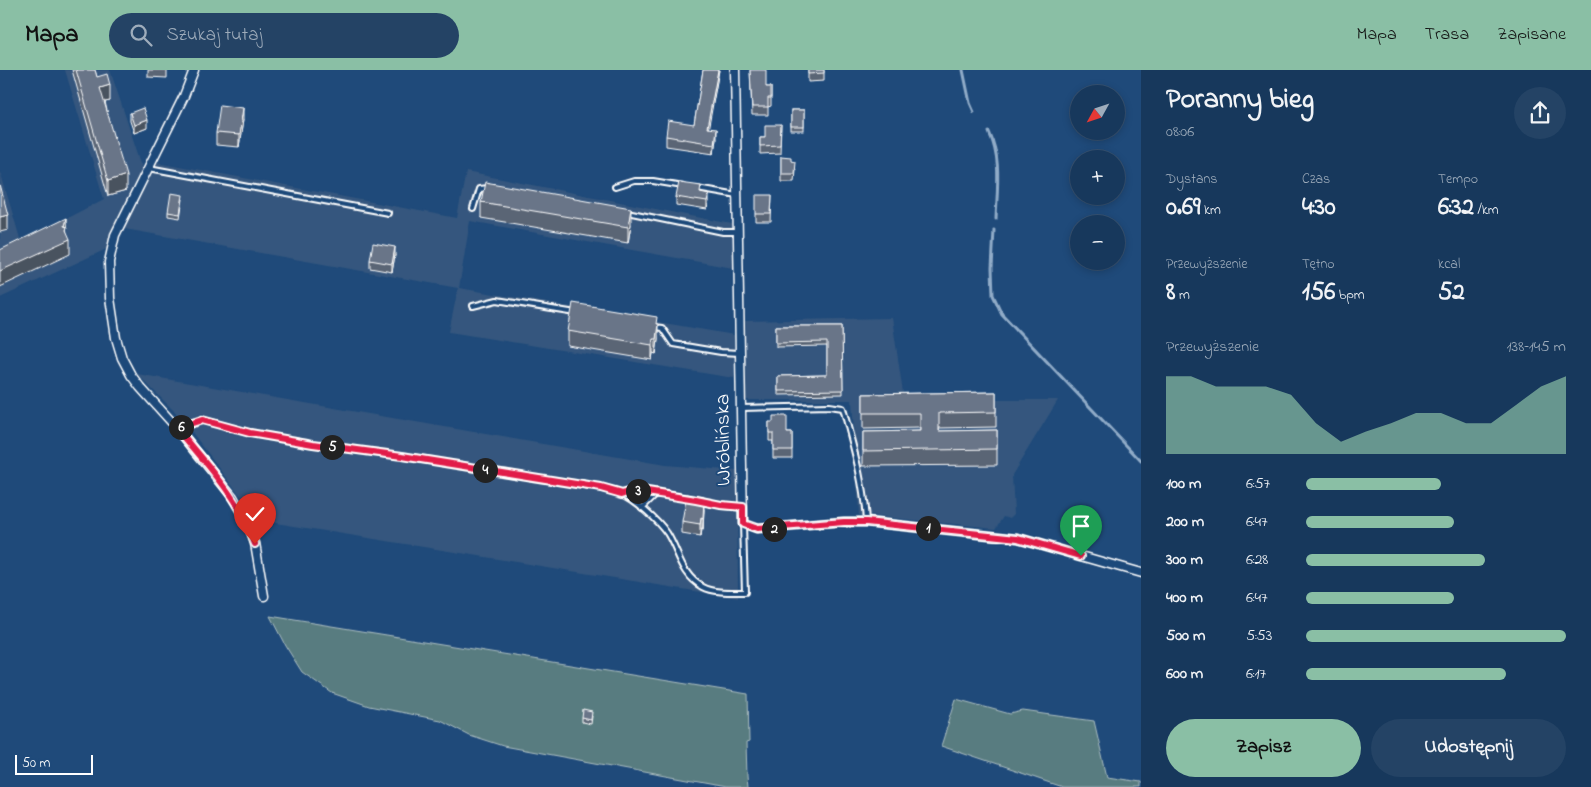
<!DOCTYPE html>
<html lang="pl">
<meta charset="utf-8">
<style>
:root{--surface:#17385c;--page:#244365;--text:#f1f3f6;--muted:#9eacbb;--line:#365272;--accent:#8abfa5}
body{margin:0;font-family:"Indie Flower",sans-serif;background:var(--page);color:var(--text);height:100vh;display:flex;flex-direction:column;font-size:19px;white-space:nowrap}
*{box-sizing:border-box;margin:0}
p{font-size:16px;color:var(--muted)}
.icon{flex:none;width:28px;height:28px;fill:none;stroke:currentColor;stroke-width:2;stroke-linecap:round;stroke-linejoin:round}
.map{position:relative;flex:1;overflow:hidden}
.side{display:flex;flex-direction:column;background:var(--surface);width:450px}
.side>*{flex:none}
.needle{width:32px;rotate:230deg}
.tools{position:absolute;left:1070px;top:15px;display:grid;gap:10px}
.tools a{display:grid;place-items:center;width:55px;height:55px;border-radius:50%;background:var(--surface);box-shadow:0 2px 8px #0003,0 0 0 1px var(--line);font-size:25px}
.scale{position:absolute;left:15px;bottom:12px;width:78px;box-sizing:border-box;padding-left:5px;border:2px solid #fff;border-top:0;font-size:14px;line-height:18px;white-space:nowrap;color:#fff;-webkit-text-stroke:4px #1f4a7a;paint-order:stroke}
.pin{position:absolute;display:grid;place-items:center;width:42px;height:42px;color:#fff;margin:-51px -21px;border-radius:50% 50% 50% 0;rotate:-45deg;box-shadow:0 0 5px #0007}
.pin .icon{rotate:45deg}
.km{position:absolute;width:25px;height:25px;margin:-12px;border-radius:50%;background:#222;color:#fff;font-size:14px;line-height:25px;text-align:center}
.round{display:grid;place-items:center;flex:none;width:52px;height:52px;border-radius:26px;background:var(--page)}
.overview{display:flex;align-items:center;justify-content:space-between;height:85px;padding:0 25px}
h1{font-size:28px;font-weight:800;line-height:38px}
.stats{display:grid;grid-template-columns:repeat(3,1fr);gap:8px;height:85px;padding:5px 25px}
.stats div{display:grid;align-content:center}
.stats b{font-size:25px;font-weight:800}
.stats small{font-size:14px;font-weight:400}
.stats p{font-size:14px}
.chart{height:140px;padding:10px 25px}
.chart p{display:flex;justify-content:space-between}
.chart svg{width:100%;height:90px;margin-top:5px;fill:var(--accent);opacity:.7}
.primary-button{display:flex;gap:10px;margin-top:auto;padding:10px 25px}
.primary-button a{flex:1;height:58px;border-radius:30px;background:var(--accent);color:#111;font-size:20px;font-weight:800;line-height:58px;text-align:center}
.primary-button a+a{background:var(--page);color:var(--text)}
ul{padding:0 25px;list-style:none;font-size:16px}
li{display:grid;grid-template-columns:80px 60px 1fr;align-items:center;height:38px}
li i{height:12px;border-radius:6px;background:var(--accent)}
header{display:flex;align-items:center;gap:30px;box-sizing:border-box;height:70px;padding:0 25px;background:var(--accent);color:#111}
header strong{font-size:24px}
nav{display:flex;gap:28px;margin-inline-start:auto;font-size:18px}
.search{width:350px;height:45px;background:var(--page);display:flex;align-items:center;gap:12px;box-sizing:border-box;padding:0 18px;border-radius:28px;color:var(--muted);font-size:19px}
main{display:flex;flex:1;min-height:0}
.map>svg:first-child{display:block}
.built{fill:#35577e}
.green{fill:#597c80;stroke:#acbec0}
.lines{fill:none;stroke-linecap:round;stroke-linejoin:round}
.stream{stroke:#91acc8;stroke-width:3}
.lane-casing{stroke:#fff;stroke-width:8}
.street-casing{stroke:#fff;stroke-width:11}
.lane{stroke:#1f4a7a;stroke-width:4}
.street{stroke:#1f4a7a;stroke-width:8}
.wall{fill:#5a6575;stroke:#fff}
.shaded-wall{fill:#4a525f;stroke:#fff}
.building{fill:#697588;stroke:#fff}
.route-casing{stroke:#fff;stroke-width:10}
.route{stroke:#e11d48;stroke-width:6}
.labels{text-anchor:middle;dominant-baseline:central;stroke-width:4;stroke-linejoin:round;paint-order:stroke}
.street-label{font-size:21px;fill:#fff;stroke:#1f4a7a}
</style>
<header>
<strong>Mapa</strong>
<div class="search"><svg class="icon" aria-label="search" viewBox="0 0 24 24"><circle cx="10" cy="10" r="6"/><path d="M15 15l6 6"/></svg>Szukaj tutaj</div>
<nav><a>Mapa</a><a>Trasa</a><a>Zapisane</a></nav>
</header>
<main>
<div class="map">
<svg width="1141" height="717" viewBox="0 0 1141 717">
<rect width="100%" height="100%" fill="#1f4a7a"/>
<filter id="ink" filterUnits="userSpaceOnUse"><feTurbulence type="fractalNoise" baseFrequency=".02" numOctaves="2"/><feDisplacementMap in="SourceGraphic" scale="10" xChannelSelector="R" yChannelSelector="G"/><feConvolveMatrix kernelMatrix="1 2 1 2 8 2 1 2 1" color-interpolation-filters="sRGB"/></filter>
<g filter="url(#ink)">
<g class="built">
<polygon points="65,0 110,0 145,105 152,91 457,148 466,102 732,154 733,198 470,151 459,218 734,265 734,308 449,262 458,218 119,158 113,176 0,228 0,101 21,172 104,129"/>
<polygon points="892,248 904,330 1058,330 1012,405 1014,444 1010,448 1004,446 996,458 859,445 852,330 746,330 745,251"/>
<polygon points="137,304 665,395 737,401 738,528 251,449 250,438 181,348"/>
</g>
<g class="green">
<polygon points="270,546 748,624 749,672 746,673 747,706 748,717 726,717 503,676 469,665 440,650 369,636 332,623 302,602 285,575"/>
<polygon points="956,629 1010,644 1023,641 1094,651 1107,707 1141,712 1141,717 1062,717 941,676"/>
</g>
<g class="lines">
<g class="stream">
<polyline points="963,0 970,33 974,42"/>
<path d="M 989,62 C 1002,90 997,119 996,149"/>
<polyline points="994,160 992,198 993,225 1002,244 1141,391"/>
</g>
<defs>
<g id="lane">
<polyline points="149,98 388,143"/>
<polyline points="615,117 634,111 653,111 683,116"/>
<polyline points="697,118 737,125"/>
<polyline points="473,139 479,119 487,118"/>
<polyline points="627,142 723,162 738,162"/>
<polyline points="473,236 497,230 576,243"/>
<polyline points="654,257 662,258 673,274 721,282 740,283"/>
<path d="M 742,338 L 829,336 L 843,338 C 853,376 864,413 866,452"/>
<path d="M 177,358 L 202,350 L 250,363 L 313,374 L 402,386 L 601,418 C 607,420 614,421 620,423 C 635,429 658,450 667,463 C 679,482 681,505 703,517 C 714,523 732,522 745,522 L 743,454"/>
<polyline points="622,424 635,420 689,428"/>
<polyline points="701,431 721,435 743,437"/>
<polyline points="642,438 657,423"/>
</g>
<g id="street">
<polyline points="194,0 184,26 115,165 109,192 110,228 116,268 122,288 131,305 140,317 177,358 233,427 248,453 255,473 264,526"/>
<polyline points="735,0 743,454 757,459 844,452 866,452 1018,468 1141,503"/>
</g>
</defs>
<use href="#lane" class="lane-casing"/>
<use href="#street" class="street-casing"/>
<use href="#lane" class="lane"/>
<use href="#street" class="street"/>
</g>
<g class="wall">
<polygon points="72,0 95,0 97,7 110,31 105,32 126,121 108,126"/>
<polygon points="148,0 167,0 167,8 148,7"/>
<polygon points="703,0 719,0 708,58 716,68 714,83 666,76 666,66 694,55"/>
<polygon points="750,0 766,17 771,17 771,36 768,37 768,45 752,45"/>
<polygon points="808,0 824,0 824,11 808,12"/>
<rect x="791" y="40" width="13" height="21"/>
<polygon points="130,43 147,58 134,63 130,51"/>
<polygon points="243,50 239,77 216,75 216,63"/>
<polygon points="781,55 780,83 760,84 760,67 765,67"/>
<polygon points="781,86 791,90 795,99 794,111 781,111"/>
<polygon points="701,122 709,132 707,140 676,135 676,127"/>
<polygon points="772,125 771,152 756,152 756,144"/>
<polygon points="183,129 180,148 168,146 168,142"/>
<polygon points="481,132 631,154 628,173 481,148"/>
<polygon points="395,185 392,202 370,198 370,190"/>
<polygon points="657,254 658,269 656,284 653,283 652,290 568,276 568,261"/>
<polygon points="776,256 842,256 843,324 778,325 778,306 827,305 827,276 776,277"/>
<polygon points="996,322 996,357 939,358 939,361 997,360 997,395 863,396 863,362 920,361 920,358 863,359 863,324"/>
<polygon points="769,352 787,363 792,363 792,388 773,388 773,371 769,371"/>
<polygon points="704,439 703,461 701,460 700,467 682,464 682,452"/>
<polygon points="592,646 591,654 582,652 582,648"/>
</g>
<g class="shaded-wall">
<polygon points="718,0 719,0 718,6 707,67 707,58"/>
<polygon points="110,15 110,31 100,33 100,18"/>
<polygon points="243,38 243,50 239,77 239,65"/>
<polygon points="147,50 147,58 134,63 134,55"/>
<polygon points="716,59 716,68 714,83 714,74"/>
<polygon points="126,105 126,121 108,126 108,111"/>
<polygon points="709,124 709,132 707,140 707,132"/>
<polygon points="631,138 631,154 628,173 628,157"/>
<polygon points="8,145 8,160 0,162 0,147"/>
<polygon points="66,148 67,170 70,169 70,184 0,217 0,201 64,156"/>
<polygon points="395,177 395,185 392,202 392,194"/>
<polygon points="658,254 658,269 656,284 656,269"/>
<polygon points="653,269 653,283 652,290 652,275"/>
<polygon points="704,427 704,439 703,461 703,449"/>
<polygon points="701,448 701,460 700,467 700,455"/>
</g>
<g class="building">
<polygon points="76,0 95,0 97,7 107,4 110,15 100,18 126,105 108,111"/>
<polygon points="703,0 718,0 707,58 716,59 714,74 666,66 668,51 694,55"/>
<polygon points="750,0 766,0 766,17 771,17 771,28 768,28 768,37 752,37"/>
<polygon points="808,0 824,0 824,3 808,4"/>
<polygon points="220,35 243,38 239,65 216,63"/>
<polygon points="143,38 147,50 134,55 130,43"/>
<rect x="791" y="40" width="13" height="17"/>
<polygon points="765,55 781,55 780,75 760,76 760,67 765,67"/>
<polygon points="781,86 791,87 791,90 795,91 794,103 781,103"/>
<polygon points="485,112 631,138 628,157 481,132"/>
<polygon points="679,112 701,115 700,122 709,124 707,132 676,127"/>
<polygon points="0,115 8,145 0,147"/>
<polygon points="171,123 183,125 180,144 168,142"/>
<polygon points="756,125 772,125 771,144 756,144"/>
<polygon points="66,148 64,156 67,157 66,160 70,169 0,201 0,180"/>
<polygon points="373,173 395,177 392,194 370,190"/>
<polygon points="573,233 657,247 656,254 658,254 656,269 653,269 652,275 568,261"/>
<polygon points="776,256 842,256 843,320 778,321 778,306 827,305 827,272 776,273"/>
<polygon points="996,322 996,342 939,343 939,361 997,360 997,379 863,381 863,362 920,361 920,343 863,343 863,324"/>
<polygon points="773,346 787,346 787,363 792,363 792,380 773,380 773,363 769,363 769,352 773,352"/>
<polygon points="687,424 704,427 703,449 701,448 700,455 682,452"/>
<polygon points="583,640 592,642 591,650 582,648"/>
</g>
</g>
<g class="lines" filter="url(#ink)">
<defs>
<path id="route" d="M 255,474 C 239,427 207,395 177,358 L 202,350 L 250,363 L 313,374 L 402,386 L 601,418 L 622,424 L 635,420 L 696,430 L 721,435 L 743,437 L 743,454 L 757,459 L 844,452 L 866,452 L 1018,468 L 1081,486"/>
</defs>
<use href="#route" class="route-casing"/>
<use href="#route" class="route"/>
</g>
<g class="labels">
<g class="street-label">
<text transform="translate(724 370) rotate(-91)">Wróblińska</text>
</g>
</g>
</svg>
<div class="tools">
<a><svg class="needle" viewBox="-14 -14 28 28"><path d="M0-13l5 13h-10z" fill="#e53935"/><path d="M0 13l5-13h-10z" fill="#9eacbb"/></svg></a>
<a>+</a>
<a>−</a>
</div>
<div class="scale">50 m</div>
<div class="pin" style="left:1081px;top:486px;background:#1e9e55"><svg class="icon" aria-label="arrive" viewBox="0 0 24 24"><path d="M6 21V4h12l-3 4 3 4H6"/></svg></div>
<div class="pin" style="left:255px;top:474px;background:#d93025"><svg class="icon" aria-label="check" viewBox="0 0 24 24"><path d="M5 12l5 5 9-10"/></svg></div>
<b class="km" style="left:928px;top:458px">1</b>
<b class="km" style="left:774px;top:459px">2</b>
<b class="km" style="left:638px;top:421px">3</b>
<b class="km" style="left:485px;top:400px">4</b>
<b class="km" style="left:332px;top:377px">5</b>
<b class="km" style="left:181px;top:357px">6</b>
</div>
<section class="side">
<div class="overview"><div><h1>Poranny bieg</h1><p>08:06</p></div><a class="round"><svg class="icon" aria-label="share" viewBox="0 0 24 24"><path d="M12 15V3M7 8l5-5 5 5M5 13v7h14v-7"/></svg></a></div>
<div class="stats">
<div><p>Dystans</p><b>0.69<small> km</small></b></div>
<div><p>Czas</p><b>4:30</b></div>
<div><p>Tempo</p><b>6:32<small> /km</small></b></div>
</div>
<div class="stats">
<div><p>Przewyższenie</p><b>8<small> m</small></b></div>
<div><p>Tętno</p><b>156<small> bpm</small></b></div>
<div><p>kcal</p><b>52</b></div>
</div>
<div class="chart"><p><span>Przewyższenie</span>138–145 m</p>
<svg viewBox="0 0 160 44" preserveAspectRatio="none"><path d="M0 44V6L10 6L20 11L30 11L40 11L50 15L60 29L70 38L80 33L90 29L100 24L110 24L120 29L130 29L140 20L150 11L160 6V44z"/></svg>
</div>
<ul>
<li><b>100 m</b>6:57<i style="width:52%"></i></li>
<li><b>200 m</b>6:47<i style="width:57%"></i></li>
<li><b>300 m</b>6:28<i style="width:69%"></i></li>
<li><b>400 m</b>6:47<i style="width:57%"></i></li>
<li><b>500 m</b>5:53<i style="width:100%"></i></li>
<li><b>600 m</b>6:17<i style="width:77%"></i></li>
</ul>
<div class="primary-button"><a>Zapisz</a><a>Udostępnij</a></div>
</section>
</main>
